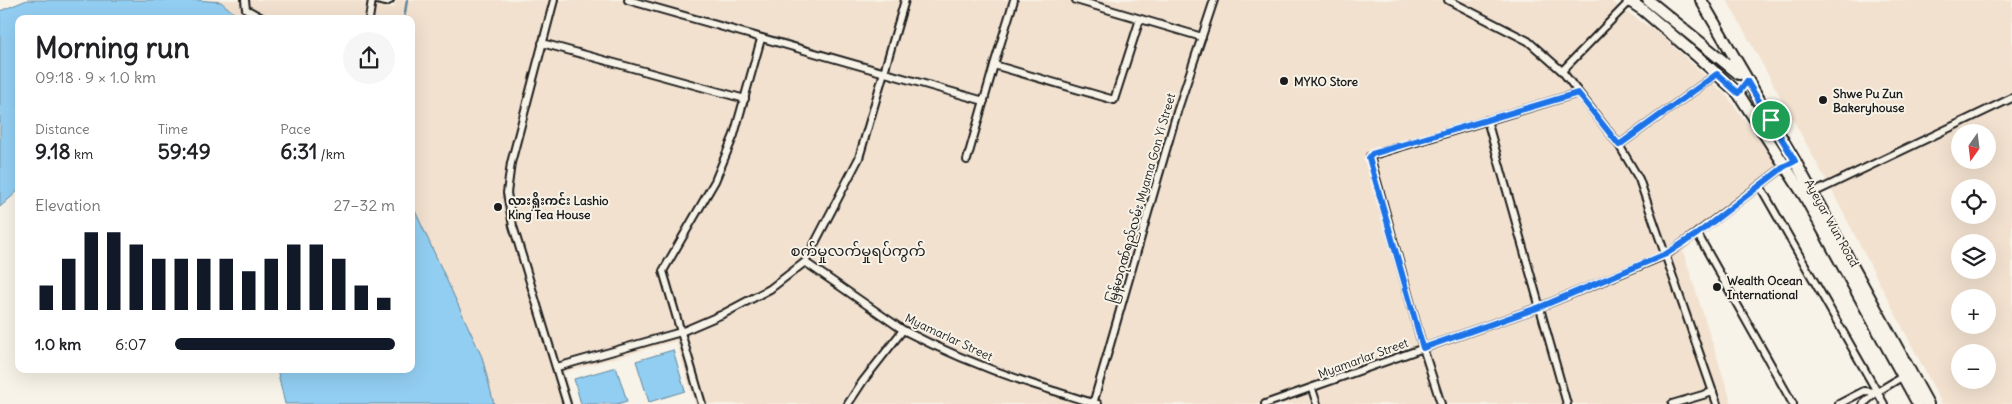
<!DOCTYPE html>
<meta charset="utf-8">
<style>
:root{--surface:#fff;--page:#f6f6f6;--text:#202124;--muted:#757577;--accent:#111827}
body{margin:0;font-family:Delius,"Noto Sans Myanmar",sans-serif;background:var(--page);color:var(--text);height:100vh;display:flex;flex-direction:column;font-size:19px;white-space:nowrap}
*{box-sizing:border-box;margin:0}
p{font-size:16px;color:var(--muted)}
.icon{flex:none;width:28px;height:28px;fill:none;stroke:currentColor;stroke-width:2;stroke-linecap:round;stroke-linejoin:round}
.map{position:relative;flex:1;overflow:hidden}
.sheet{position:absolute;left:15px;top:15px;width:400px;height:358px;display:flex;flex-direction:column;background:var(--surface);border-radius:10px;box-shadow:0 5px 20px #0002}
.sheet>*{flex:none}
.needle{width:32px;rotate:194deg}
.tools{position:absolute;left:1951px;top:124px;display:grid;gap:10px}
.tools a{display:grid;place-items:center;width:45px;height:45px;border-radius:50%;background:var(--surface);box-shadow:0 5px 20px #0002;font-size:25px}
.pin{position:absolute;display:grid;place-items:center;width:42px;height:42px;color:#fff;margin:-21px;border:2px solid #fff;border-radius:50%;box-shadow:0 1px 5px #0007}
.round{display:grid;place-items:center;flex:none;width:52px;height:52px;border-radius:26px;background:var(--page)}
.summary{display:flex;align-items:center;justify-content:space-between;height:85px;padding:0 20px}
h1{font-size:28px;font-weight:700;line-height:38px}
.metrics{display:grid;grid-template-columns:repeat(3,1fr);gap:8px;height:85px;padding:5px 20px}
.metrics div{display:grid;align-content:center}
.metrics b{font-size:21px;font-weight:700}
.metrics small{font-size:14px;font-weight:400}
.metrics p{font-size:14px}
.chart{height:140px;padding:10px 20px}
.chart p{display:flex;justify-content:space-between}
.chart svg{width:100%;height:90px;margin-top:5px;stroke:var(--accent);stroke-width:6}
ul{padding:0 20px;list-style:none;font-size:16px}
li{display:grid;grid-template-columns:80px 60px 1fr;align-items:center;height:38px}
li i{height:12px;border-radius:6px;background:var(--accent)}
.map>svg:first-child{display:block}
.built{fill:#f2e1cf;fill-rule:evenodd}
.water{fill:#92cef2;stroke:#63879c}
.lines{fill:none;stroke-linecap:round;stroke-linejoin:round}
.stream{stroke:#63879c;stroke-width:2.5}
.minor-casing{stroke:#1c1c1c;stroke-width:10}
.primary-casing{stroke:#1c1c1c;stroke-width:14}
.minor{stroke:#f7f3e8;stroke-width:6}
.primary{stroke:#f7f3e8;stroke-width:10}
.route-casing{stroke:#fff;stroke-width:10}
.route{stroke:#1a73e8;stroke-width:6}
.poi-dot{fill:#1c1c1c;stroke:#f7f3e8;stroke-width:2}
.labels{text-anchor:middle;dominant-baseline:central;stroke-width:4;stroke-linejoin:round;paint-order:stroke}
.poi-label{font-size:12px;font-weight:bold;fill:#1c1c1c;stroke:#f7f3e8;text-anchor:start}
.street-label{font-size:12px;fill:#1c1c1c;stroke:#f7f3e8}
.quarter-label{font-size:15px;fill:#1c1c1c;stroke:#f7f3e8}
</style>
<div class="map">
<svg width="2012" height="404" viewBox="0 0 2012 404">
<rect width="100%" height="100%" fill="#f7f3e8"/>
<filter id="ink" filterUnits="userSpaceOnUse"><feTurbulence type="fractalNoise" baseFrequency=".02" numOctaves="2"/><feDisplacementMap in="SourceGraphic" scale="10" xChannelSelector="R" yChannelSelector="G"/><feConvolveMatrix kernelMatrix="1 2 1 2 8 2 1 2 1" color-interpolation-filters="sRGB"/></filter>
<g filter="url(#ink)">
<g class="built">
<polygon points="196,0 355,0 394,8 396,0 1609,0 1660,34 1728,97 1784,174 1683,251 1732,404 695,404 676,341 564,372 573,404 494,404 482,357 411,202 411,19 241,19 221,2"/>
<path d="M 1727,0 L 2012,0 L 2012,404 L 1942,404 L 1831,189 ZM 1960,132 L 1988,132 L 1988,160 L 1960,160 ZM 1960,188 L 1988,188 L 1988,215 L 1960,215 ZM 1960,242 L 1988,242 L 1988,270 L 1960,270 ZM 1960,298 L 1988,298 L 1988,325 L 1960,325 ZM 1960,352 L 1988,352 L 1988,380 L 1960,380 Z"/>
</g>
<g class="water">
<polygon points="27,0 196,0 221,2 241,19 19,19 19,190 0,207 0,11"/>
<polygon points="411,202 482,357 494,404 285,404 277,369 411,369"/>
<polygon points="673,350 685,391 649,402 636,361"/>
<polygon points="616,367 627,401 617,404 581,404 574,379"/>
</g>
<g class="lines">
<polyline class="stream" points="404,19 407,0"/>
<defs>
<g id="minor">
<polyline points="245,0 246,9 264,19"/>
<polyline points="377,0 386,2 390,0"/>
<polyline points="554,0 511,163 507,193 513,226 567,404"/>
<polyline points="628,0 984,101"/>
<polyline points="1014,0 994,65 1114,100 1140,19"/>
<polyline points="1076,0 1202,37"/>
<polyline points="1448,0 1528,41 1562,71 1619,145 1639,179 1717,404"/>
<polyline points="369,19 372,0"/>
<polyline points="542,43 745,99"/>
<polyline points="1562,71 1630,1"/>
<polyline points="1487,120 1567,404"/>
<polyline points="1619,145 1717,74"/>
<polyline points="967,160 994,65"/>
<polyline points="1760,186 1884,404"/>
<polyline points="1813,193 2012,98"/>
<polyline points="1697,233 1793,404"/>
<path d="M 805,262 L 903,330 C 951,355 1002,375 1054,391 C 1068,395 1083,401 1098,404"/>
<polyline points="557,367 681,332 723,314 770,289 805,262 859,158 905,0"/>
<polyline points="1312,389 1317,404"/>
<polyline points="702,404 663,271 715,181 734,135 761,39"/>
<polyline points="848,404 863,381 903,330"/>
<polyline points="1093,404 1177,112 1214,0"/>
<polyline points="1265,404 1540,307 1666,255 1697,233 1785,166 1795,161"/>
<polyline points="1441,404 1423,348 1370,156 1578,93"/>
<polyline points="1672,404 1713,392"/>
<polyline points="1839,404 1864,391 1877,392"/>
<polyline points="1863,404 1877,392 1905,375"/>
</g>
<g id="primary">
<polyline points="1628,0 1643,10 1698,57 1738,93 1805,197 1918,404"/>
<polyline points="1648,0 1739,74"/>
<polyline points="1701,0 1795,161 1928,404"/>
</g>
</defs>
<use href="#minor" class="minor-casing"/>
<use href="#primary" class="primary-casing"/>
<use href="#minor" class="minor"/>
<use href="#primary" class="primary"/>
</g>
</g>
<g class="lines" filter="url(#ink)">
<defs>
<polygon id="route" points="1717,74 1738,93 1747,81 1795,161 1785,166 1697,234 1666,254 1540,307 1423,348 1369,158 1372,154 1578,93 1619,145"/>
</defs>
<use href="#route" class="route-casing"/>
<use href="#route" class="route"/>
</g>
<g class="poi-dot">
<circle cx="1284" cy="81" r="5"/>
<circle cx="1823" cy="100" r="5"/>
<circle cx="498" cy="207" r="5"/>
<circle cx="1717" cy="287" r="5"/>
</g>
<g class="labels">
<g class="poi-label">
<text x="1294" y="81">MYKO Store</text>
<text x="1833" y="93">Shwe Pu Zun<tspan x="1833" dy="14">Bakeryhouse</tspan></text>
<text x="508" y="200">လားရှိုးကင်း Lashio<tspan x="508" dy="14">King Tea House</tspan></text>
<text x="1727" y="280">Wealth Ocean<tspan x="1727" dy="14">International</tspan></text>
</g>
<g class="street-label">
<text transform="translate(1141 198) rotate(-74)">မြန်မာဂုဏ်ရည်လမ်း Myama Gon Yi Street</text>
<text transform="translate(1832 223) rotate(61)">Ayeyar Wun Road</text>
<text transform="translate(949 337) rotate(25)">Myamarlar Street</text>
<text transform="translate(1363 358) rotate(-20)">Myamarlar Street</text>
</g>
<g class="quarter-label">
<text x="858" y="250">စက်မှုလက်မှုရပ်ကွက်</text>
</g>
</g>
</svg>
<div class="tools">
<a><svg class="needle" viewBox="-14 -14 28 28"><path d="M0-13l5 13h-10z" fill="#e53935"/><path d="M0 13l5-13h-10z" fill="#757577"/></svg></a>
<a><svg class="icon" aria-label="locate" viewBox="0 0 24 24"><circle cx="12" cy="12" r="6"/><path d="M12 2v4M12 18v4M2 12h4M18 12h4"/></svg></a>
<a><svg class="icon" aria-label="layers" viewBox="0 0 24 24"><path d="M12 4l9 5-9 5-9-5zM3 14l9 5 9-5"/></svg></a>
<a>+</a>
<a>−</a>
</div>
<div class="pin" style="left:1771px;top:120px;background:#1e9e55"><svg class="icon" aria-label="arrive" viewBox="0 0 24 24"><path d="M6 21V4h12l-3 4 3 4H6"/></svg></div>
<section class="sheet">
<div class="summary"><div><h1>Morning run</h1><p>09:18 · 9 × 1.0 km</p></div><a class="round"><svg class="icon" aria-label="share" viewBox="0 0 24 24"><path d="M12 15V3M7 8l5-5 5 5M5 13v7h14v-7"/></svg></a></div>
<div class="metrics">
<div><p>Distance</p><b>9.18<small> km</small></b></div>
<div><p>Time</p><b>59:49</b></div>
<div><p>Pace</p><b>6:31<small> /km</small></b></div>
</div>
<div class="chart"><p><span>Elevation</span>27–32 m</p>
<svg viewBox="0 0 160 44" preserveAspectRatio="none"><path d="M5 44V32M15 44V19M25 44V6M35 44V6M45 44V12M55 44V19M65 44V19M75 44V19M85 44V19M95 44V25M105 44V19M115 44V12M125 44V12M135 44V19M145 44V32M155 44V38"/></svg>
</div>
<ul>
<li><b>1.0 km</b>6:07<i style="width:100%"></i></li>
</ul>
</section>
</div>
